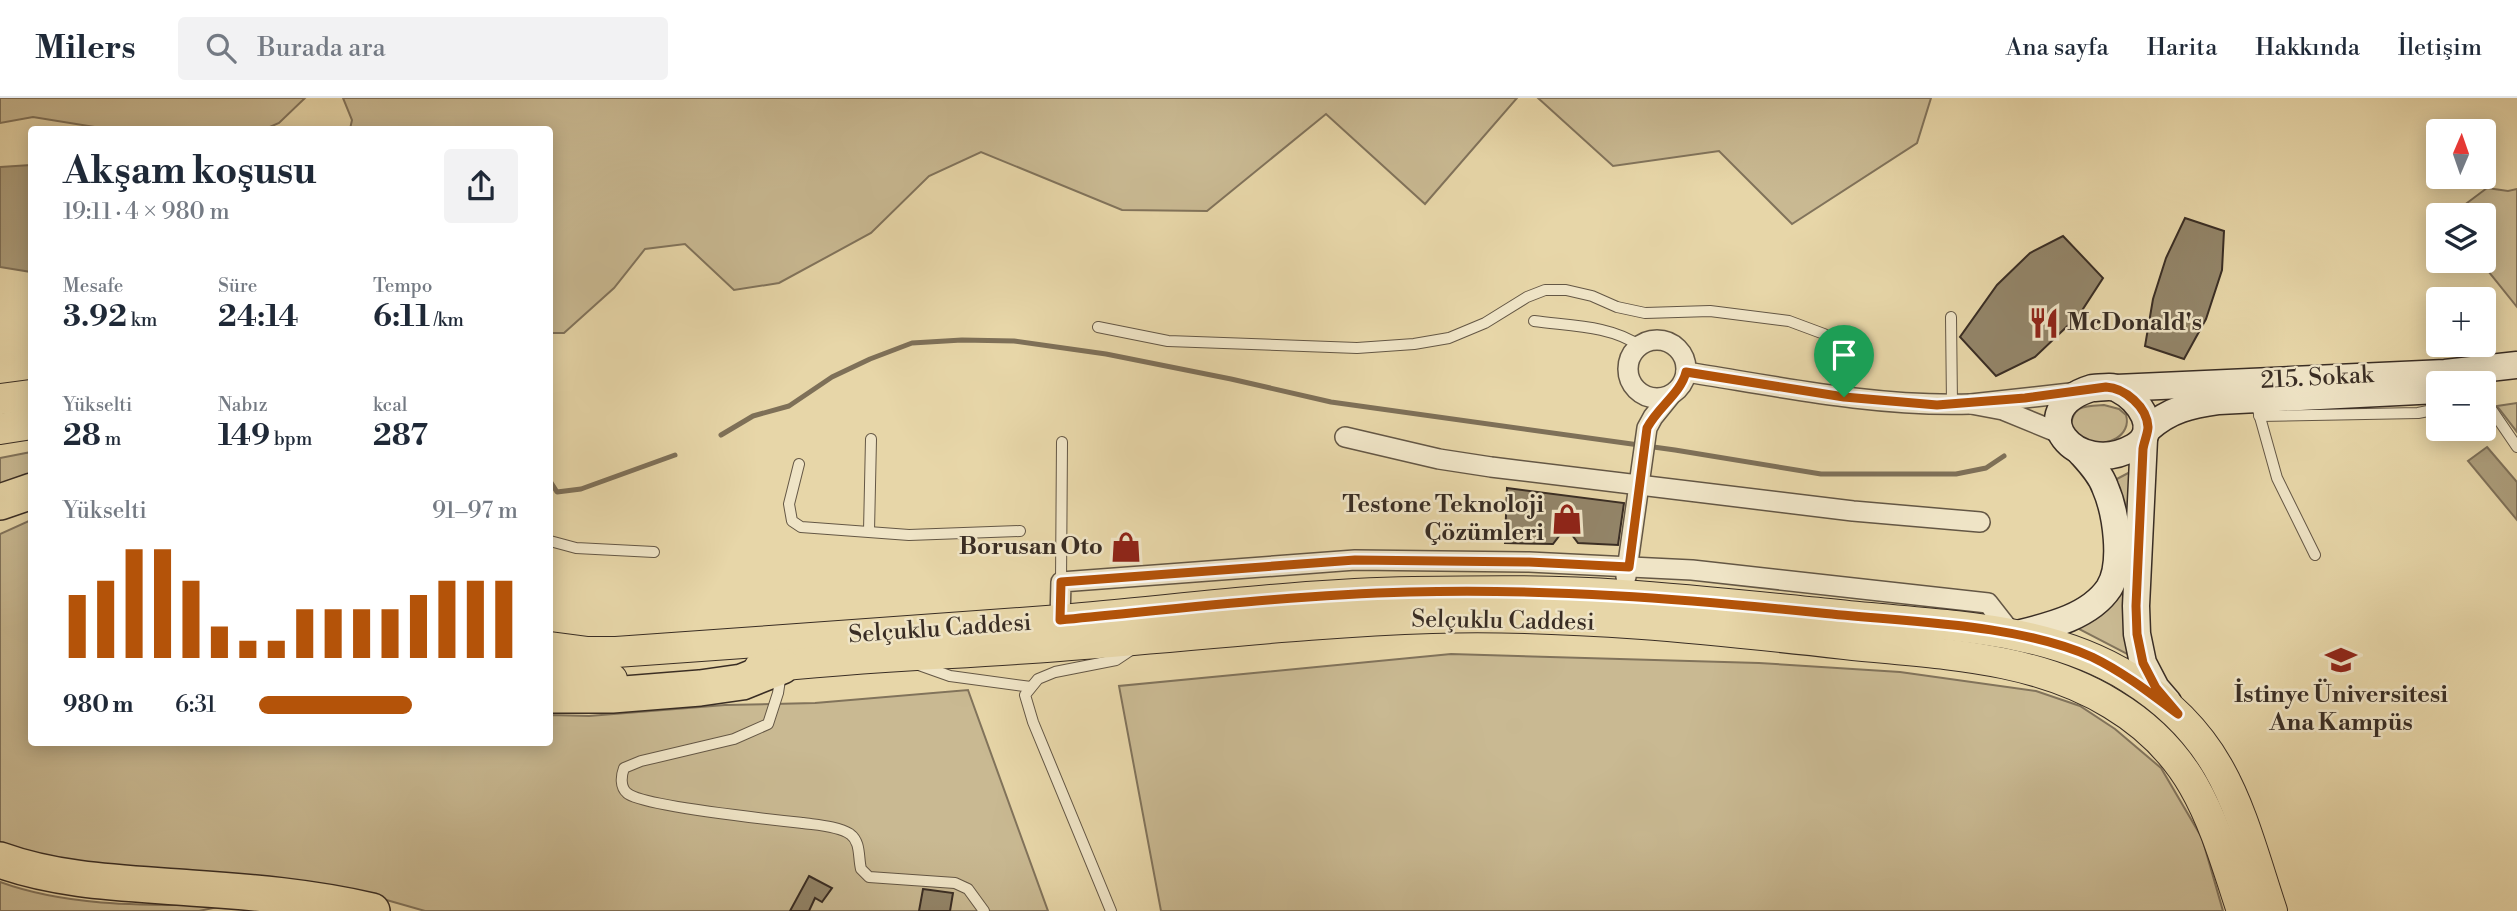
<!DOCTYPE html>
<html lang="tr">
<meta charset="utf-8">
<style>
:root{--surface:#fff;--page:#f2f2f3;--text:#1f2937;--muted:#747a83;--line:#e0e1e3;--accent:#b45309}
body{margin:0;font-family:"Libre Bodoni",serif;background:var(--page);color:var(--text);height:100vh;display:flex;flex-direction:column;font-size:26px;white-space:nowrap}
*{box-sizing:border-box;margin:0}
p{font-size:23px;color:var(--muted)}
.icon{flex:none;width:38px;height:38px;fill:none;stroke:currentColor;stroke-width:2;stroke-linecap:round;stroke-linejoin:round}
.map{position:relative;flex:1;overflow:hidden}
.side{position:absolute;left:28px;top:28px;width:525px;height:620px;display:flex;flex-direction:column;background:var(--surface);border-radius:7px;box-shadow:0 4px 18px #0003}
.side>*{flex:none}
.needle{width:46px;rotate:2deg}
.buttons{position:absolute;left:2426px;top:21px;display:grid;gap:14px}
.buttons a{display:grid;place-items:center;width:70px;height:70px;border-radius:7px;background:var(--surface);box-shadow:0 4px 18px #0003;font-size:35px}
.pin{position:absolute;display:grid;place-items:center;width:60px;height:60px;color:#fff;margin:-72px -30px;border-radius:50% 50% 50% 0;rotate:-45deg;box-shadow:0 0 7px #0007}
.pin .icon{rotate:45deg}
.round{display:grid;place-items:center;flex:none;width:74px;height:74px;border-radius:7px;background:var(--page)}
.head{display:flex;align-items:center;justify-content:space-between;height:119px;padding:0 35px}
h1{font-size:38px;font-weight:700;line-height:52px}
.metrics{display:grid;grid-template-columns:repeat(3,1fr);gap:10px;height:119px;padding:7px 35px}
.metrics div{display:grid;align-content:center}
.metrics b{font-size:30px;font-weight:700}
.metrics small{font-size:19px;font-weight:400}
.metrics p{font-size:19px}
.chart{height:196px;padding:14px 35px}
.chart p{display:flex;justify-content:space-between}
.chart svg{width:100%;height:126px;margin-top:7px;stroke:var(--accent);stroke-width:6}
ul{padding:0 35px;list-style:none;font-size:23px}
li{display:grid;grid-template-columns:112px 84px 1fr;align-items:center;height:52px}
li i{height:18px;border-radius:9px;background:var(--accent)}
header{display:flex;align-items:center;gap:42px;box-sizing:border-box;height:98px;padding:0 35px;background:var(--surface);border-bottom:2px solid var(--line)}
header strong{font-size:33px}
nav{display:flex;gap:38px;margin-inline-start:auto;font-size:24px}
.search{width:490px;height:63px;background:var(--page);display:flex;align-items:center;gap:18px;box-sizing:border-box;padding:0 24px;border-radius:7px;color:var(--muted);font-size:26px}
.map>svg:first-child{display:block}
.green{fill:#c9b992;stroke:#81735b;stroke-width:2}
.water{fill:#ac9d7b;stroke:#7e7058;stroke-width:2}
.lines{fill:none;stroke-linecap:round;stroke-linejoin:round}
.stream{stroke:#7e7058;stroke-width:5}
.building{fill:#938569;stroke:#392d24;stroke-width:2}
.lane-casing{stroke:#645745;stroke-width:12}
.street-casing{stroke:#645745;stroke-width:22}
.secondary-casing{stroke:#392d24;stroke-width:29}
.primary-casing{stroke:#392d24;stroke-width:32}
.highway-casing{stroke:#392d24;stroke-width:38}
.lane{stroke:#efe4c6;stroke-width:10}
.street{stroke:#efe4c6;stroke-width:19}
.secondary{stroke:#efe4c6;stroke-width:26}
.primary{stroke:#e7d6a8;stroke-width:30}
.highway{stroke:#e7d6a8;stroke-width:35}
.route-casing{stroke:#fff;stroke-width:14}
.route{stroke:#b45309;stroke-width:9}
.labels{text-anchor:middle;dominant-baseline:central;stroke-width:5;stroke-linejoin:round;paint-order:stroke}
.poi-label{font-size:24px;font-weight:bold;fill:#392d24;stroke:#efe4c6;text-anchor:end}
.street-label{font-size:24px;fill:#392d24;stroke:#efe4c6}
</style>
<header>
<strong>Milers</strong>
<div class="search"><svg class="icon" aria-label="search" viewBox="0 0 24 24"><circle cx="10" cy="10" r="6"/><path d="M15 15l6 6"/></svg>Burada ara</div>
<nav><a>Ana sayfa</a><a>Harita</a><a>Hakkında</a><a>İletişim</a></nav>
</header>
<div class="map">
<svg width="2517" height="813" viewBox="0 0 2517 813">
<rect width="100%" height="100%" fill="#e7d6a8"/>
<filter id="stains"><feTurbulence type="fractalNoise" baseFrequency=".00286" numOctaves="4"/><feColorMatrix values="0 0 0 0 .2 0 0 0 0 .09 0 0 0 0 .02 0 0 0 .5 -.17"/></filter>
<radialGradient id="worn" r=".72"><stop offset=".6" stop-color="#630" stop-opacity="0"/><stop offset="1" stop-color="#630" stop-opacity=".3"/></radialGradient>
<g class="green">
<polygon points="0,0 305,0 279,25 263,32 107,31 33,19 0,25"/>
<polygon points="343,0 1517,0 1425,106 1326,16 1207,113 1122,112 981,54 929,78 871,135 779,185 734,192 685,146 645,151 614,190 564,235 550,235 550,32 350,31 352,22"/>
<polygon points="1538,0 1931,0 1917,45 1792,126 1719,53 1613,68"/>
<polygon points="2487,90 2508,93 2517,91 2517,209 2480,163 2483,163 2483,117 2451,117"/>
<polygon points="2517,305 2517,334 2497,308"/>
<path d="M 2104,307 L 2119,311 L 2126,317 C 2132,337 2107,350 2089,343 C 2083,341 2076,335 2070,331 C 2073,307 2083,308 2104,307 Z"/>
<polygon points="31,354 31,384 0,394 0,360"/>
<polygon points="2134,372 2129,557 2077,530 2104,512 2113,383"/>
<polygon points="31,422 32,644 550,644 550,617 589,618 725,607 815,605 968,592 1048,813 425,813 369,797 71,769 0,747 0,436"/>
<polygon points="1451,556 1759,565 1900,574 2036,593 2080,608 2115,631 2161,670 2202,740 2223,813 1161,813 1119,588"/>
<path d="M 0,784 C 71,810 152,807 227,807 L 199,813 L 0,813 Z"/>
</g>
<g class="water">
<polygon points="31,67 32,67 31,174 0,169 0,69"/>
<polygon points="2487,349 2517,384 2517,422 2468,363"/>
</g>
<g class="lines">
<g class="stream">
<polyline points="721,337 753,318 789,308 832,279 870,261 912,245 962,242 1014,243 1106,256 1231,281 1331,304 1675,352 1821,376 1956,376 1986,370 2004,358"/>
<polyline points="550,383 557,394 581,391 675,357"/>
</g>
</g>
<g class="building">
<polygon points="2185,120 2224,133 2222,172 2206,221 2184,261 2145,248 2153,201 2166,160"/>
<polygon points="2063,138 2103,180 2079,217 2035,259 1996,278 1960,239 1997,187 2030,155"/>
<polygon points="1507,390 1624,405 1618,447 1578,445 1566,429 1553,446 1505,445"/>
<polygon points="809,778 832,790 822,804 815,800 809,813 790,813"/>
<polygon points="923,791 953,795 950,813 919,813"/>
</g>
<g class="lines">
<defs>
<g id="lane">
<polyline points="1951,219 1952,306"/>
<path d="M 1534,223 C 1569,228 1610,227 1640,248"/>
<polyline points="1098,229 1168,243 1357,250 1414,246 1449,240 1485,225 1527,199 1545,192 1566,192 1592,198 1617,209 1645,215 1710,213 1789,223 1824,236 1838,249 1843,263 1844,299"/>
<polyline points="2483,299 2517,349"/>
<polyline points="2258,312 2277,380 2315,457"/>
<polyline points="2259,318 2418,315 2438,311"/>
<polyline points="799,366 789,406 792,423 801,429 909,437 1020,433"/>
<polyline points="869,433 871,341"/>
<polyline points="550,443 576,450 654,454"/>
<polyline points="1061,484 1062,344"/>
<polyline points="919,567 950,578 1031,589"/>
<path d="M 781,575 L 778,595 L 768,626 L 734,641 L 641,663 L 624,670 C 621,678 620,689 627,695 C 641,708 775,722 803,725 C 816,727 838,728 850,736 C 861,744 858,759 861,771 L 869,779 L 955,785 L 968,791 L 984,813"/>
<polyline points="1111,813 1033,624 1025,597 1038,581 1055,574 1116,562 1134,550"/>
</g>
<g id="street">
<circle cx="1657" cy="271" r="29"/>
<path d="M 1686,274 C 1781,289 1875,309 1971,306"/>
<polyline points="2059,335 2003,312 1971,306 2079,294"/>
<polyline points="1345,339 1439,361 1491,369 1853,413 1980,424"/>
<polyline points="1626,479 1647,330 1653,319 1670,298"/>
<polyline points="1060,522 1061,484 1355,462 1529,464 1692,472 1988,505 2013,537"/>
</g>
<g id="secondary">
<path d="M 2092,290 C 2100,290 2111,287 2118,291 C 2140,302 2161,333 2134,349 C 2076,382 2020,312 2092,290 Z"/>
<polyline points="2116,290 2445,275 2517,267"/>
<path d="M 2148,331 C 2170,311 2191,307 2219,303 L 2438,292"/>
<polyline points="2144,341 2136,508 2137,536 2143,565 2156,590 2168,604"/>
<path d="M 2013,537 C 2045,529 2089,520 2109,490 C 2124,466 2116,414 2105,389 C 2100,375 2089,364 2080,354"/>
</g>
<g id="primary">
<polyline points="0,301 32,297"/>
<polyline points="0,331 32,326"/>
<path d="M 550,549 L 588,554 L 616,554 C 764,543 913,534 1060,522 C 1178,512 1296,496 1413,494 C 1483,493 1553,492 1622,497 C 1695,502 1767,510 1839,517 C 1937,528 2044,526 2130,580 C 2226,640 2239,713 2272,813"/>
<path d="M 759,570 C 858,558 959,556 1059,548 C 1183,539 1307,524 1432,520 C 1570,516 1709,531 1845,546 C 1936,556 2032,557 2112,606 C 2197,657 2213,725 2242,813"/>
<polyline points="550,577 590,581 612,581"/>
</g>
<g id="highway">
<polyline points="0,404 32,393"/>
<polyline points="550,597 612,597 700,590 742,584 782,568"/>
<path d="M 0,762 C 61,784 127,785 191,790 C 252,794 312,799 372,813"/>
</g>
</defs>
<use href="#lane" class="lane-casing"/>
<use href="#street" class="street-casing"/>
<use href="#secondary" class="secondary-casing"/>
<use href="#primary" class="primary-casing"/>
<use href="#highway" class="highway-casing"/>
<use href="#lane" class="lane"/>
<use href="#street" class="street"/>
<use href="#secondary" class="secondary"/>
<use href="#primary" class="primary"/>
<use href="#highway" class="highway"/>
</g>
<g class="lines">
<defs>
<path id="route" d="M 1686,274 L 1844,299 L 1937,307 L 2025,300 L 2106,289 C 2125,290 2147,309 2148,329 C 2148,335 2144,344 2143,351 L 2136,508 L 2137,536 L 2143,565 L 2156,590 L 2178,616 C 2150,595 2123,574 2092,559 C 2016,525 1904,524 1821,515 C 1684,501 1547,490 1409,494 C 1293,497 1176,511 1060,522 L 1061,484 L 1355,462 L 1529,464 L 1629,469 L 1647,330 C 1658,309 1681,295 1686,274 Z"/>
</defs>
<use href="#route" class="route-casing"/>
<use href="#route" class="route"/>
</g>
<defs>
<symbol id="restaurant-bare" viewBox="-9 -9 18 18"><path d="M-5-6h1v4h1v-4h1v4h1v-4h1v5L-1.5 .5V6h-2V.5L-5-1ZM5-6V6H3V1.5H1.5Q1.5-4 5-6Z" fill="#8f2418" stroke="#efe4c6" stroke-width="2.5" paint-order="stroke"/></symbol>
<symbol id="shop-bare" viewBox="-9 -9 18 18"><path d="M-5-2.5h2.3a2.7 3.5 0 0 1 5.4 0H5L5.5 6h-11ZM-1.5-2.5h3a1.5 2.3 0 0 0-3 0Z" fill="#8f2418" stroke="#efe4c6" stroke-width="2.5" paint-order="stroke"/></symbol>
<symbol id="university-bare" viewBox="-9 -9 18 18"><path d="M0-5L7-2L0 1L-7-2ZM-4 1L0 2.5L4 1V4Q0 6-4 4Z" fill="#8f2418" stroke="#efe4c6" stroke-width="2.5" paint-order="stroke"/></symbol>
</defs>
<g fill-rule="evenodd">
<use href="#restaurant-bare" x="2022" y="203" width="44" height="44"/>
<use href="#shop-bare" x="1545" y="399" width="44" height="44"/>
<use href="#shop-bare" x="1104" y="427" width="44" height="44"/>
<use href="#university-bare" x="2319" y="540" width="44" height="44"/>
</g>
<g class="labels">
<g class="poi-label">
<text x="2067" y="225" text-anchor="start">McDonald's</text>
<text x="1544" y="407">Testone Teknoloji<tspan x="1544" dy="28">Çözümleri</tspan></text>
<text x="1103" y="449">Borusan Oto</text>
<text x="2341" y="597" text-anchor="middle">İstinye Üniversitesi<tspan x="2341" dy="28">Ana Kampüs</tspan></text>
</g>
<g class="street-label">
<text transform="translate(2317 280) rotate(-3)">215. Sokak</text>
<text transform="translate(1503 523) rotate(1)">Selçuklu Caddesi</text>
<text transform="translate(940 531) rotate(-4)">Selçuklu Caddesi</text>
</g>
</g>
<rect width="100%" height="100%" filter="url(#stains)"/>
<rect width="100%" height="100%" fill="url(#worn)"/>
</svg>
<div class="buttons">
<a><svg class="needle" viewBox="-14 -14 28 28"><path d="M0-13l5 13h-10z" fill="#e53935"/><path d="M0 13l5-13h-10z" fill="#747a83"/></svg></a>
<a><svg class="icon" aria-label="layers" viewBox="0 0 24 24"><path d="M12 4l9 5-9 5-9-5zM3 14l9 5 9-5"/></svg></a>
<a>+</a>
<a>−</a>
</div>
<div class="pin" style="left:1844px;top:299px;background:#1e9e55"><svg class="icon" aria-label="arrive" viewBox="0 0 24 24"><path d="M6 21V4h12l-3 4 3 4H6"/></svg></div>
<section class="side">
<div class="head"><div><h1>Akşam koşusu</h1><p>19:11 · 4 × 980 m</p></div><a class="round"><svg class="icon" aria-label="share" viewBox="0 0 24 24"><path d="M12 15V3M7 8l5-5 5 5M5 13v7h14v-7"/></svg></a></div>
<div class="metrics">
<div><p>Mesafe</p><b>3.92<small> km</small></b></div>
<div><p>Süre</p><b>24:14</b></div>
<div><p>Tempo</p><b>6:11<small> /km</small></b></div>
</div>
<div class="metrics">
<div><p>Yükselti</p><b>28<small> m</small></b></div>
<div><p>Nabız</p><b>149<small> bpm</small></b></div>
<div><p>kcal</p><b>287</b></div>
</div>
<div class="chart"><p><span>Yükselti</span>91–97 m</p>
<svg viewBox="0 0 160 44" preserveAspectRatio="none"><path d="M5 44V22M15 44V17M25 44V6M35 44V6M45 44V17M55 44V33M65 44V38M75 44V38M85 44V27M95 44V27M105 44V27M115 44V27M125 44V22M135 44V17M145 44V17M155 44V17"/></svg>
</div>
<ul>
<li><b>980 m</b>6:31<i style="width:59%"></i></li>
</ul>
</section>
</div>
